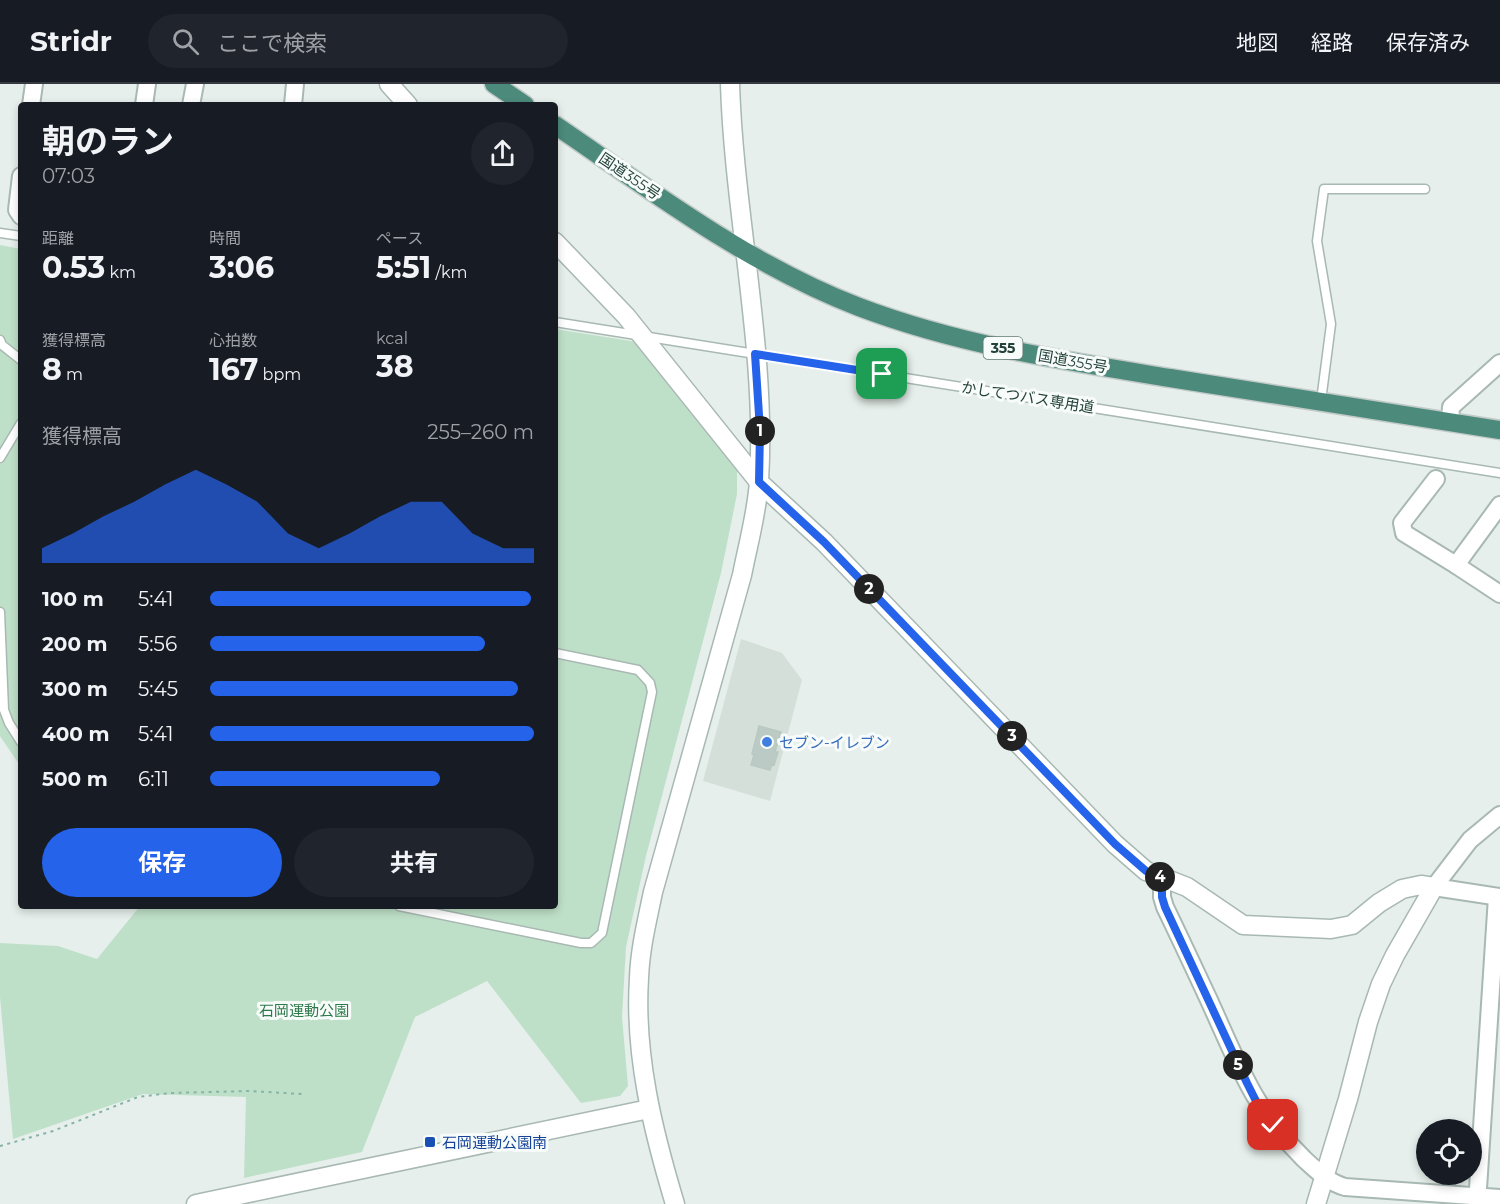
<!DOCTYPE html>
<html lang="ja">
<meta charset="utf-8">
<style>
:root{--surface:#171b24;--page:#20242c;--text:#f1f3f6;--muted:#9ea1a6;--line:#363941;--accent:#2563eb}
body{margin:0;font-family:Montserrat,"Noto Sans JP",sans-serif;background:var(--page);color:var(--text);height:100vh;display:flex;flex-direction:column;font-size:22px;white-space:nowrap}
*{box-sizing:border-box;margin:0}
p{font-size:20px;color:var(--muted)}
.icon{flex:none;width:33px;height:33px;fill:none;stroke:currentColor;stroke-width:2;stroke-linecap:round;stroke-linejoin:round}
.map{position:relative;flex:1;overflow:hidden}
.side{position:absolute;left:18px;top:18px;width:540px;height:807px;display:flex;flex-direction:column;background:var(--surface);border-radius:6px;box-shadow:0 3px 9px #0003}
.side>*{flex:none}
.tools{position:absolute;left:1416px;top:1035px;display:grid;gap:12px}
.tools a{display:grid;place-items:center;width:66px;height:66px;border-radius:50%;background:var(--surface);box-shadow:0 3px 9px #0003;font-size:30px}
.pin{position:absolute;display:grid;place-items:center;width:51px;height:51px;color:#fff;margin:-26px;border-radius:12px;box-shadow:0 3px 9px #0006}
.km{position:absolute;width:30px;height:30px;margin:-15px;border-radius:50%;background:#222;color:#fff;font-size:16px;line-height:30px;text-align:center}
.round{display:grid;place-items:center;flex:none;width:63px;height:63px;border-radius:32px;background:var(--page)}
.head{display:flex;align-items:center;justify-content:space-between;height:102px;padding:0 24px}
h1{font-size:33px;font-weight:700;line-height:45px}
.figures{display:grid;grid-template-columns:repeat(3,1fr);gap:9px;height:102px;padding:6px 24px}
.figures div{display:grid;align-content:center}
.figures b{font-size:30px;font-weight:700}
.figures small{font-size:16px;font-weight:400}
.figures p{font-size:16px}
.chart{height:168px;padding:12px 24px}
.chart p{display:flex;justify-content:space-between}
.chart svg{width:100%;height:108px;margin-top:6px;fill:var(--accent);opacity:.7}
.cta{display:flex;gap:12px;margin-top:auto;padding:12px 24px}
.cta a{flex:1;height:69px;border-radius:36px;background:var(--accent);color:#fff;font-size:24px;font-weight:700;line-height:69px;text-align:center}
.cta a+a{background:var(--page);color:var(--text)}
ul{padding:0 24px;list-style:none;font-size:20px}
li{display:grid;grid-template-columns:96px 72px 1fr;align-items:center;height:45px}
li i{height:15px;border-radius:8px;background:var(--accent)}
header{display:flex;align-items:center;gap:36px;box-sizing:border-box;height:84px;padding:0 30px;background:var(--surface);border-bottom:2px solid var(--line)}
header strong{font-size:28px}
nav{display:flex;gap:33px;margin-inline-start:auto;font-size:21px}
.search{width:420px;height:54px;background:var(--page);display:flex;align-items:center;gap:15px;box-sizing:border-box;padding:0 21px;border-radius:33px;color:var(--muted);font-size:22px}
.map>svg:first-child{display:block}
.built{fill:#d4dfda}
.green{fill:#bfe0c8}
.building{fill:#bbcac4;stroke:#b8c9c2;stroke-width:1.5}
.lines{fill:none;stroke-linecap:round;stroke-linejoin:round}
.service-casing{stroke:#a8b8b2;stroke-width:11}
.minor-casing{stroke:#a8b8b2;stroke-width:20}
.tertiary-casing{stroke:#a8b8b2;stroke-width:21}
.trunk-casing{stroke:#c2cac8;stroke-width:21}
.path{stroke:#86b3a5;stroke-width:2;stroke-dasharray:3 4.5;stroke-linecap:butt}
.service{stroke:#fff;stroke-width:8}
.minor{stroke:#fff;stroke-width:16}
.tertiary{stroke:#fff;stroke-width:18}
.trunk{stroke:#4c8a7c;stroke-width:18}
.route-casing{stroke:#fff;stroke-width:12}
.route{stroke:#2563eb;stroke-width:8}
.shop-dot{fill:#3f7fe0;stroke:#f7fbf9;stroke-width:2}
.transit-dot{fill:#1a4fb4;stroke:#f7fbf9;stroke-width:2}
.labels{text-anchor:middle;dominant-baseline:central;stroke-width:6;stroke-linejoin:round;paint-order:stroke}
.shield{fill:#f7fbf9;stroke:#637a73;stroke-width:1.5}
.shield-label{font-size:14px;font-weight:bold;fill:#24423a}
.street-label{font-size:15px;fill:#24423a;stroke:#f7fbf9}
.shop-label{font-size:15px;fill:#366cbe;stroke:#f7fbf9;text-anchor:start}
.park-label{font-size:15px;fill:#2d7a4b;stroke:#f7fbf9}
.transit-label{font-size:15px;fill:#164399;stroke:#f7fbf9;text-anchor:start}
</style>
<header>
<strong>Stridr</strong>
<div class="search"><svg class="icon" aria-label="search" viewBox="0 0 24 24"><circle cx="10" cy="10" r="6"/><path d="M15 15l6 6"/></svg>ここで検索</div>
<nav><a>地図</a><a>経路</a><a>保存済み</a></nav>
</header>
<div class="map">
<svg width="1500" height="1120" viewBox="0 0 1500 1120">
<rect width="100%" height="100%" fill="#e6efeb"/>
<polygon class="built" points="741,555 782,569 802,596 770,717 703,697"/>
<g class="green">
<polygon points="0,161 21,165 21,683 0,652"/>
<polygon points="555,245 637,258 737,383 737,410 721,489 646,772 626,863 622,933 628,1002 620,1012 581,1019 487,897 415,933 362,1068 244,1094 246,1013 143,1010 13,1055 0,913 0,859 58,862 97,875 140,822 555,822"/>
</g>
<polygon class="building" points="759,642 781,648 775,668 778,668 774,681 772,680 770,686 751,681 754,671 752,670"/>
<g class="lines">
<defs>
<g id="service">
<polyline points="0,149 21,152"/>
<polyline points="555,238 1500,389"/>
<polyline points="0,256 2,261 21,276"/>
<polyline points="1321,317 1331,240 1317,157 1324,105 1425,105"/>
<polyline points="0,374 21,339"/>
<polyline points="0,528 4,626 9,639 21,658"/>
<polyline points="399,822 581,859 591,859 602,849 652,608 650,599 638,586 555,569"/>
</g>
<g id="minor">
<polyline points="31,21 34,0"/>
<polyline points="144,21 147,0"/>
<polyline points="191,21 195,0"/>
<polyline points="293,21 295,0"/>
<polyline points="21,92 17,126 21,132"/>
<polyline points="1450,338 1451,323 1500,279"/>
<polyline points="1436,395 1402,439 1404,449 1456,481"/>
<polyline points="1500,421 1456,481 1500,510"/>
<polyline points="1500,731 1470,756 1434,803 1500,813"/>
<path d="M 1162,795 L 1162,813 L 1165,823 C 1180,854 1194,884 1208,914 C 1237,977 1253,1025 1304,1075 C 1317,1087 1328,1098 1345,1103 L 1500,1114"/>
<polyline points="1477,1120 1497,813"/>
</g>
<g id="tertiary">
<polyline points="389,0 408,21"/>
<polyline points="555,158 626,232 759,398 824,458 1115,760 1146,787 1187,803 1243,841 1331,845 1352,841 1379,819 1402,805 1421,801 1434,803 1395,871 1381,900 1368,938 1348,1015 1316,1120"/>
<polyline points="196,1120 649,1025"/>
<path d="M 675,1120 C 653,1047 634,971 639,894 C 640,865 647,837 653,808 L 742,491 C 748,460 757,429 759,397 C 767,266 734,131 730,0"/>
</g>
<g id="trunk">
<polyline points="494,0 525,21"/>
<path d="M 555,41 C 652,107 749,181 859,223 C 959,261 1065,277 1170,294 C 1280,311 1390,328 1500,346"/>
</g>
</defs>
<use href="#service" class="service-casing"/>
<use href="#minor" class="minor-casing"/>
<use href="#tertiary" class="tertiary-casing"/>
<use href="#trunk" class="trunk-casing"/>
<polyline class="path" points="0,1062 53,1047 138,1013 170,1009 249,1007 302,1010"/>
<use href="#service" class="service"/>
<use href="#minor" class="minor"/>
<use href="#tertiary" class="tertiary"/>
<use href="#trunk" class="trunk"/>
</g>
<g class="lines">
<defs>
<polyline id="route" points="882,290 755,270 760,346 759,398 824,458 1115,760 1146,787 1162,795 1162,813 1165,823 1247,999 1256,1017 1273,1041"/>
</defs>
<use href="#route" class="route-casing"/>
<use href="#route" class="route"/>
</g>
<circle class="shop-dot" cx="767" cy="658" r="6"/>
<rect class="transit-dot" x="424" y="1052" width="12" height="12" rx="3"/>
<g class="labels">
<rect class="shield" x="983.5" y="253" width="39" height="22" rx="4.5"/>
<g class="shield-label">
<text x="1003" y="264">355</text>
</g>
<g class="street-label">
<text transform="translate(630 92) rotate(34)">国道355号</text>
<text transform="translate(1073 277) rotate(10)">国道355号</text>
<text transform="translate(1028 313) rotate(9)">かしてつバス専用道</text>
</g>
<g class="shop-label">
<text x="779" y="658">セブン-イレブン</text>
</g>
<g class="park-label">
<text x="304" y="926">石岡運動公園</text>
</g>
<g class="transit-label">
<text x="442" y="1058">石岡運動公園南</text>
</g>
</g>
</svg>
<div class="tools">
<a><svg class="icon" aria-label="locate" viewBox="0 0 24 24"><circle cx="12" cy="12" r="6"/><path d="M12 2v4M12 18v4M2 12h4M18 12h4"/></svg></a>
</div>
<div class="pin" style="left:882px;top:290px;background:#1e9e55"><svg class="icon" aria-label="arrive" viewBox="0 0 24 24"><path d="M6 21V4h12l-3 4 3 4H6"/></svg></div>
<div class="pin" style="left:1273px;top:1041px;background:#d93025"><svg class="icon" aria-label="check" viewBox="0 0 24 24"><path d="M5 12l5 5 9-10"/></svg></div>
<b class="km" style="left:760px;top:347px">1</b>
<b class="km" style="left:869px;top:505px">2</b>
<b class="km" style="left:1012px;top:652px">3</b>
<b class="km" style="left:1160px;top:793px">4</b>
<b class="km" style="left:1238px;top:981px">5</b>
<section class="side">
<div class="head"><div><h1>朝のラン</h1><p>07:03</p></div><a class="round"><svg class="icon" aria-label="share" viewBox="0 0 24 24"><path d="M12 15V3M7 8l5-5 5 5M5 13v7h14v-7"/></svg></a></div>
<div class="figures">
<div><p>距離</p><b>0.53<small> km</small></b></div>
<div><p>時間</p><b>3:06</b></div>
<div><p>ペース</p><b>5:51<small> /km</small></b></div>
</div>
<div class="figures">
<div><p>獲得標高</p><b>8<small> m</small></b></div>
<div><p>心拍数</p><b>167<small> bpm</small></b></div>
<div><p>kcal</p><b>38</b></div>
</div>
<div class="chart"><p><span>獲得標高</span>255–260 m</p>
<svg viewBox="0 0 160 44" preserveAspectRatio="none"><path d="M0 44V38L10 32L20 25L30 19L40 12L50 6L60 12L70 19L80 32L90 38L100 32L110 25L120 19L130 19L140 32L150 38L160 38V44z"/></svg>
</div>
<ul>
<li><b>100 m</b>5:41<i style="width:99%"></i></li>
<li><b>200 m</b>5:56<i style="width:85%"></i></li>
<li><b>300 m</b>5:45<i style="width:95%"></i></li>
<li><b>400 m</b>5:41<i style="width:100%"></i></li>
<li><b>500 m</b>6:11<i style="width:71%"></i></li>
</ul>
<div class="cta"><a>保存</a><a>共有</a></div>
</section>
</div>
